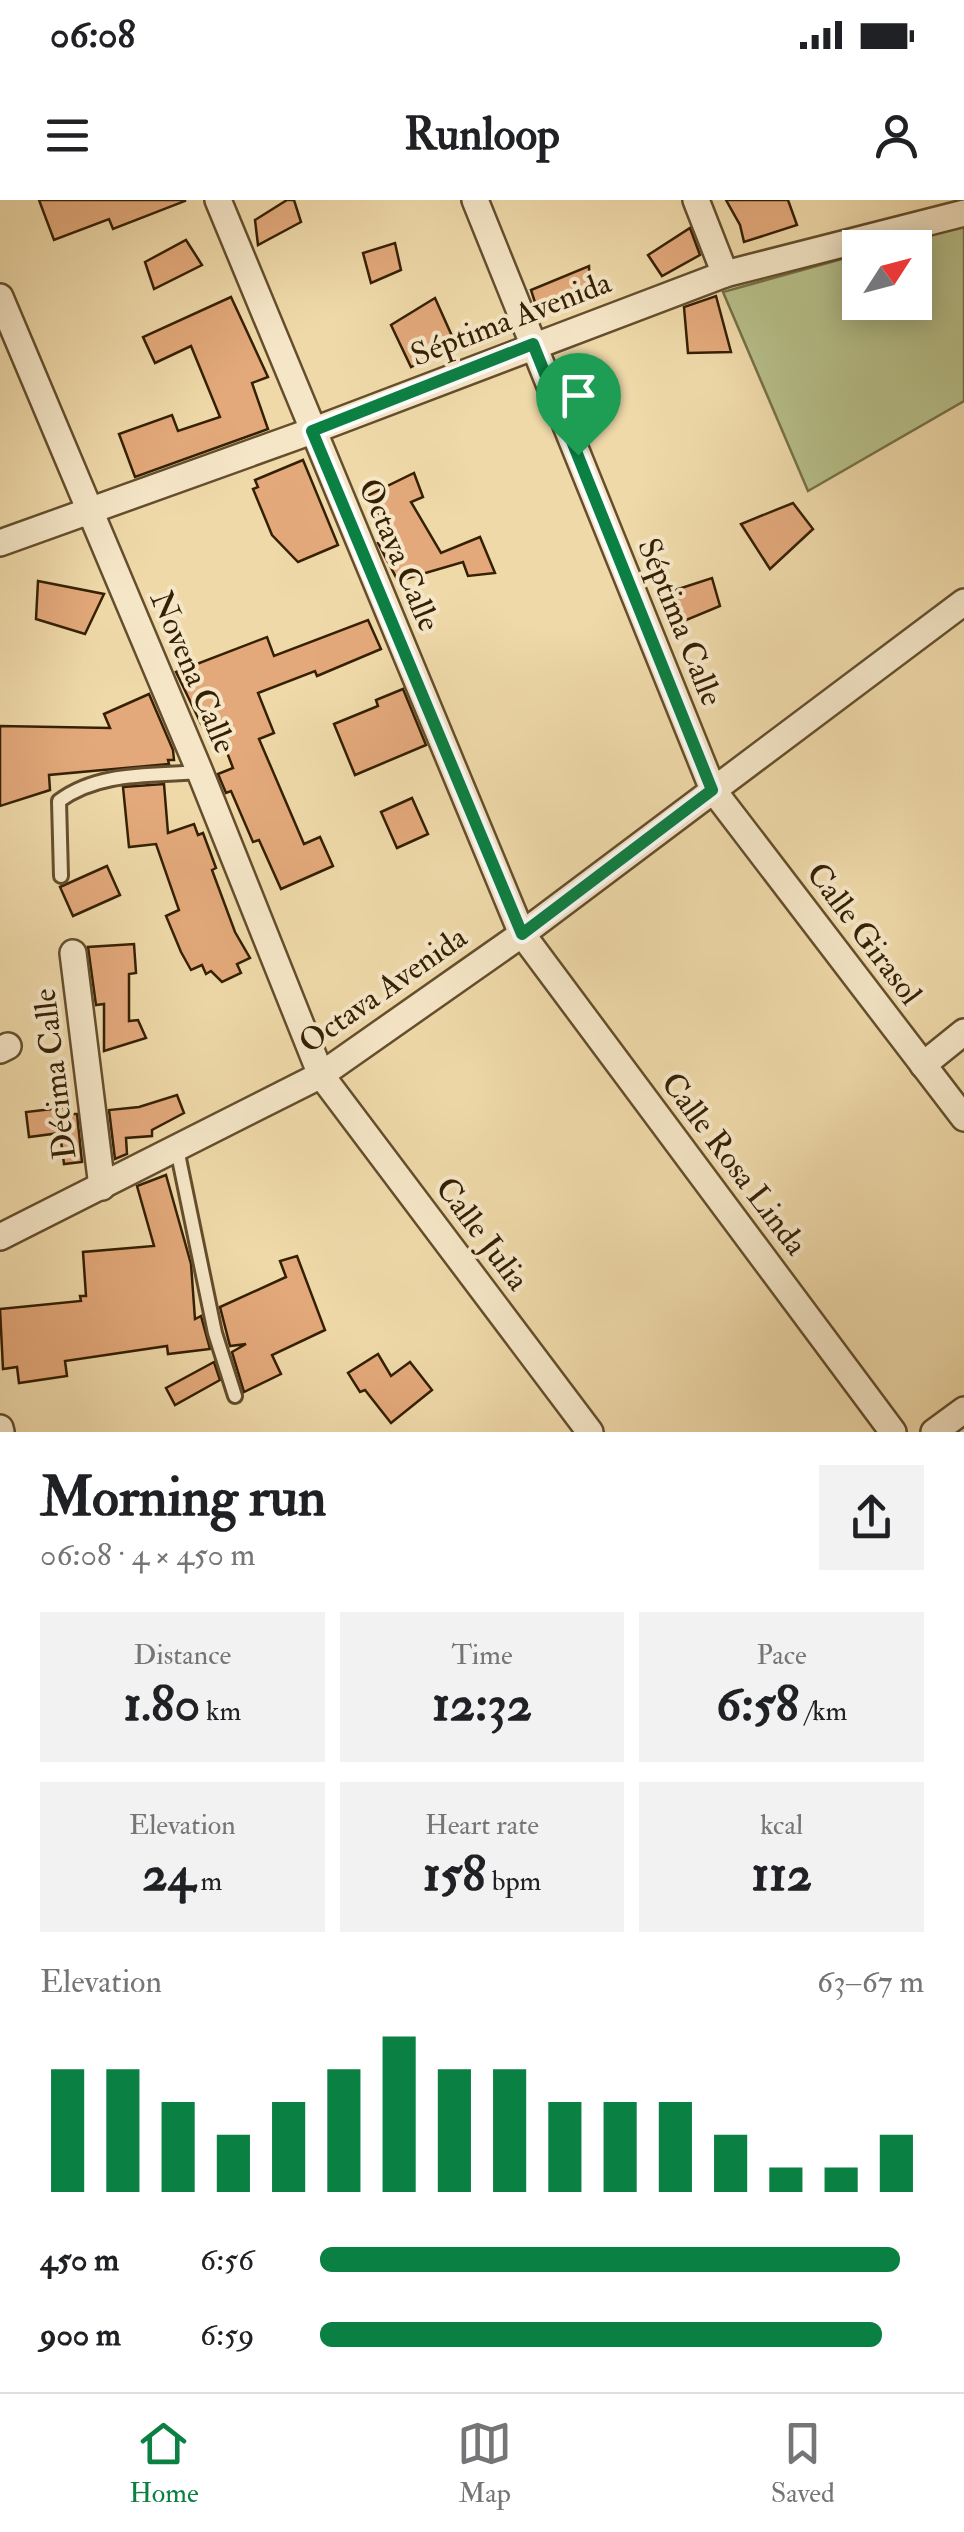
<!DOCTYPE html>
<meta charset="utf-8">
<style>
:root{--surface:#fff;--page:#f2f2f2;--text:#202124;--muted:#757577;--line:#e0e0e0;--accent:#0b8043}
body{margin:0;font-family:"IM FELL Double Pica",serif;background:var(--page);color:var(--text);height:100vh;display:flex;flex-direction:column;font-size:38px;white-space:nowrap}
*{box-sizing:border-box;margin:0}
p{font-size:32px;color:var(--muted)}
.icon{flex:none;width:55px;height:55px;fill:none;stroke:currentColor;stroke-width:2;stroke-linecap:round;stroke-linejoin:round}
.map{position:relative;height:1232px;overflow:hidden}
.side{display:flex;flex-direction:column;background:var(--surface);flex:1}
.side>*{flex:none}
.needle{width:65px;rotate:54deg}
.controls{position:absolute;left:842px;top:30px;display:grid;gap:20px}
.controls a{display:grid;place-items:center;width:90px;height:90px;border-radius:0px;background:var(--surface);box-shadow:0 5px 25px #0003;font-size:50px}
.pin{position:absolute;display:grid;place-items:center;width:85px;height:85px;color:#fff;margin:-102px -42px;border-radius:50% 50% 50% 0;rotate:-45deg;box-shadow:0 0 10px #0007}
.pin .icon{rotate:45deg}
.round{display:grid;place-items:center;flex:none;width:105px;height:105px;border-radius:0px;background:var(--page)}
.head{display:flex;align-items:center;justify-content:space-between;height:170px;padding:0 40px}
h1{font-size:55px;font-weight:700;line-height:75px}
.figures{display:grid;grid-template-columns:repeat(3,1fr);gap:15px;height:170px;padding:10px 40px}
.figures div{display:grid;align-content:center;border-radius:0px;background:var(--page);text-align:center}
.figures b{font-size:50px;font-weight:700}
.figures small{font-size:28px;font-weight:400}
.figures p{font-size:28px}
.chart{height:280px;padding:20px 40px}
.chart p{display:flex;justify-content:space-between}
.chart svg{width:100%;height:180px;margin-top:10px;stroke:var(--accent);stroke-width:6}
ul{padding:0 40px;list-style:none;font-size:32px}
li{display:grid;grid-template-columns:160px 120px 1fr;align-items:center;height:75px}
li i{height:25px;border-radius:12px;background:var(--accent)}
.status{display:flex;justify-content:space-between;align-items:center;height:70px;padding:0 50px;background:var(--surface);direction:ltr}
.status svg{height:28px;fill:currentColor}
header{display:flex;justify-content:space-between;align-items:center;height:130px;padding:0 40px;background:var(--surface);font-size:45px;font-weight:700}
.dock{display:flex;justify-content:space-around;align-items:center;height:140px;border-top:2px solid var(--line);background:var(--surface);font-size:28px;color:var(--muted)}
.dock a{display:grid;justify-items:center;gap:5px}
.dock .on{color:var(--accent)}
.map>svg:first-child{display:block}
.green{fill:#b7c08a;stroke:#767047;stroke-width:2.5}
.building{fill:#e3a97b;stroke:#352004;stroke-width:2.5}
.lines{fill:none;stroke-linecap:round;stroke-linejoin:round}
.service-casing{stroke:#644e2d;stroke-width:18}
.minor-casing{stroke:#644e2d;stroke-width:30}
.service{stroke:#f5e6c7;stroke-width:12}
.minor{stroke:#f5e6c7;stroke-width:25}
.route-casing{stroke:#fff;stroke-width:20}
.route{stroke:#0b8043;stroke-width:12}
.labels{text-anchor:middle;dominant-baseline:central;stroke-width:8;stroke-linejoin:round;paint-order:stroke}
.street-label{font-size:32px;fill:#352004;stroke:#f5e6c7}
</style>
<div class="status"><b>06:08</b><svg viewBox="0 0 49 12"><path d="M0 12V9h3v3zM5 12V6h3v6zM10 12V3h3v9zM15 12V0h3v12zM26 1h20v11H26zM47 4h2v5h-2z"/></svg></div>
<header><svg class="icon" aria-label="menu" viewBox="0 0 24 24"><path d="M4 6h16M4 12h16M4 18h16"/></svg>Runloop<svg class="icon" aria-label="person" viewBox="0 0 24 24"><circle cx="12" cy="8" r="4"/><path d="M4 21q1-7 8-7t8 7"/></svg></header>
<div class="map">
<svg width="964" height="1232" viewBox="0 0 964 1232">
<rect width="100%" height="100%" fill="#efd9a9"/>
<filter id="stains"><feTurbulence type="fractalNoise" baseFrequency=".002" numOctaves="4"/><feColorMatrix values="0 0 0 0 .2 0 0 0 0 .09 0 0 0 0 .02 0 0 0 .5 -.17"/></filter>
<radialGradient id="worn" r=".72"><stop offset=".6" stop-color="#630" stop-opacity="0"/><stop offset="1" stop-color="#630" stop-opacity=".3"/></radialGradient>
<polygon class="green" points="964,25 964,201 808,291 723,92 860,54 860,102 915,102 915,48 883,47"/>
<g class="building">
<polygon points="39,0 185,0 185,1 113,29 109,19 54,40"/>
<polygon points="287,0 294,0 301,22 258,45 255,20"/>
<polygon points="726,0 788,0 797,25 744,42 740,25"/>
<polygon points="690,28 700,55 662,76 648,55"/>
<polygon points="186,40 202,65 154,89 145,62"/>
<polygon points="395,43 401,70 371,83 363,53"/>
<polygon points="589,66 590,94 538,112 531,90"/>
<polygon points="716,96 731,152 688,153 684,107"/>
<polygon points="231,97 268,177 252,183 268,229 135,277 119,234 172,215 178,231 220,217 191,146 155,163 143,137"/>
<polygon points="435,98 456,145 411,167 391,125"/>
<polygon points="303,260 338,345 298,362 272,335 253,289 258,287 255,280"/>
<polygon points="414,273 423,297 411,302 441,353 480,337 495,373 468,376 463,362 398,381 378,343 396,334 365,297"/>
<polygon points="793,303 813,329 770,369 741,324"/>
<polygon points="712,378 720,406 684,421 669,392"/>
<polygon points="38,381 104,394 85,434 36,419"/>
<polygon points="368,420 381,449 317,476 315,471 258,493 274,533 259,539 304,644 320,637 333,666 281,689 259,640 253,642 231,591 226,593 218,574 233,568 218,529 206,534 176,472 267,437 274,456"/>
<polygon points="403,489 426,545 355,575 334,524 378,506 376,500"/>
<polygon points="149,494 173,550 174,560 168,560 169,564 49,575 50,590 0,606 0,526 110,528 104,514"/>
<polygon points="164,584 168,633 194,624 198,635 203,633 216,668 212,670 235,732 250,758 237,764 241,773 222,782 211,771 206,774 202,765 191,770 181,752 166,716 179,710 156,644 129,647 123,587"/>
<polygon points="412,598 428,634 397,648 381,612"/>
<polygon points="107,666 120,695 73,716 60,687"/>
<polygon points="134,744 136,773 129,774 129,821 138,820 146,838 104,851 104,804 96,805 88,747"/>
<polygon points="177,895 184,913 152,930 152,936 126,938 127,954 115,959 109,910 139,907"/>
<polygon points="70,907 71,914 77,914 82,962 64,964 60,933 29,937 26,912"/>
<polygon points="166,975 191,1064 195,1119 201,1116 210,1149 168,1154 167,1146 65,1161 67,1176 19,1183 17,1167 3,1169 0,1109 81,1101 80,1096 86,1096 83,1052 154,1046 137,986"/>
<polygon points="297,1056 325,1130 272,1155 281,1174 244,1192 232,1152 246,1144 230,1146 220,1107 286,1077 280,1061"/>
<polygon points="378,1154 391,1176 410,1162 432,1190 391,1223 365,1190 360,1192 348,1173"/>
<polygon points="214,1162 220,1180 175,1205 166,1188"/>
</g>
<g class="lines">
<defs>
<g id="service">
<path d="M 61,676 L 59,601 C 99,571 152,576 200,572"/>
<polyline points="177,949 215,1133 235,1196"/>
</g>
<g id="minor">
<polyline points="218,0 522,734 893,1232"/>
<polyline points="475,0 713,590 964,918"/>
<polyline points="696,0 725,74"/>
<polyline points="0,97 200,572 321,875 590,1232"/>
<polyline points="0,343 312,231 725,74 964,13"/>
<polyline points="73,753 102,987"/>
<polyline points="0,850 8,846"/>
<polyline points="923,865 964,832"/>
<polyline points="0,1037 321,875 522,734 964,402"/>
<polyline points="0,1228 1,1232"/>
<polyline points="934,1232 964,1210"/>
</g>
</defs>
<use href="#service" class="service-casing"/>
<use href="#minor" class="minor-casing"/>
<use href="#service" class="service"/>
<use href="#minor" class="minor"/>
</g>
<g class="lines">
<defs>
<polygon id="route" points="533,144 712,590 522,734 312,231"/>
</defs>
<use href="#route" class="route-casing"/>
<use href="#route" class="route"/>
</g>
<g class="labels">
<g class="street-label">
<text transform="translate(511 119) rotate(-21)">Séptima Avenida</text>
<text transform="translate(399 355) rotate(67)">Octava Calle</text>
<text transform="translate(680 422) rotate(68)">Séptima Calle</text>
<text transform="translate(193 472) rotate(67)">Novena Calle</text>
<text transform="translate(864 734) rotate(53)">Calle Girasol</text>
<text transform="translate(383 790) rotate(-35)">Octava Avenida</text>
<text transform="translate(55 874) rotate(-97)">Décima Calle</text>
<text transform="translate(734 964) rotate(53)">Calle Rosa Linda</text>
<text transform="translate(482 1034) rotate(53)">Calle Julia</text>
</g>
</g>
<rect width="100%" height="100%" filter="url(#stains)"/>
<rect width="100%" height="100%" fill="url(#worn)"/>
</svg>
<div class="controls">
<a><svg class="needle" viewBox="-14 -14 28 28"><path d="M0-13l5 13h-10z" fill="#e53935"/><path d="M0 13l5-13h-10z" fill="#757577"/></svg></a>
</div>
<div class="pin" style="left:578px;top:255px;background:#1e9e55"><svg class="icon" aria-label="arrive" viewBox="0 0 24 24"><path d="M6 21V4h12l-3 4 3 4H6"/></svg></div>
</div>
<section class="side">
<div class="head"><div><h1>Morning run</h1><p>06:08 · 4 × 450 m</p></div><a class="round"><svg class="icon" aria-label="share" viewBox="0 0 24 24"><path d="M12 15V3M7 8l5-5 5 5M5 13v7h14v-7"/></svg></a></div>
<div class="figures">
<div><p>Distance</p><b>1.80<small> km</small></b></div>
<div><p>Time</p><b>12:32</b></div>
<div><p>Pace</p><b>6:58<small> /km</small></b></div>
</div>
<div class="figures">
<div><p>Elevation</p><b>24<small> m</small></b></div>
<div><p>Heart rate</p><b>158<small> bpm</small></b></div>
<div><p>kcal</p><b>112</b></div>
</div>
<div class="chart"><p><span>Elevation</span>63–67 m</p>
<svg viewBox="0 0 160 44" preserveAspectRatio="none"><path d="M5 44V14M15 44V14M25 44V22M35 44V30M45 44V22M55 44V14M65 44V6M75 44V14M85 44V14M95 44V22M105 44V22M115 44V22M125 44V30M135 44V38M145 44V38M155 44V30"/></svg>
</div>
<ul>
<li><b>450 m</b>6:56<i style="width:96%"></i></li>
<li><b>900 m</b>6:59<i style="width:93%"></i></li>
</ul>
</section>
<nav class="dock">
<a class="on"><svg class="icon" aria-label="home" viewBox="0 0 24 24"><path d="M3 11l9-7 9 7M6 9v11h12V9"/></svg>Home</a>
<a><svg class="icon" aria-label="map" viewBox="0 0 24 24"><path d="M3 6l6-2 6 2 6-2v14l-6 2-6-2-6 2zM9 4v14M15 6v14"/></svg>Map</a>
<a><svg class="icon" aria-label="saved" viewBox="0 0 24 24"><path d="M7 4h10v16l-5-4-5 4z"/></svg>Saved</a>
</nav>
